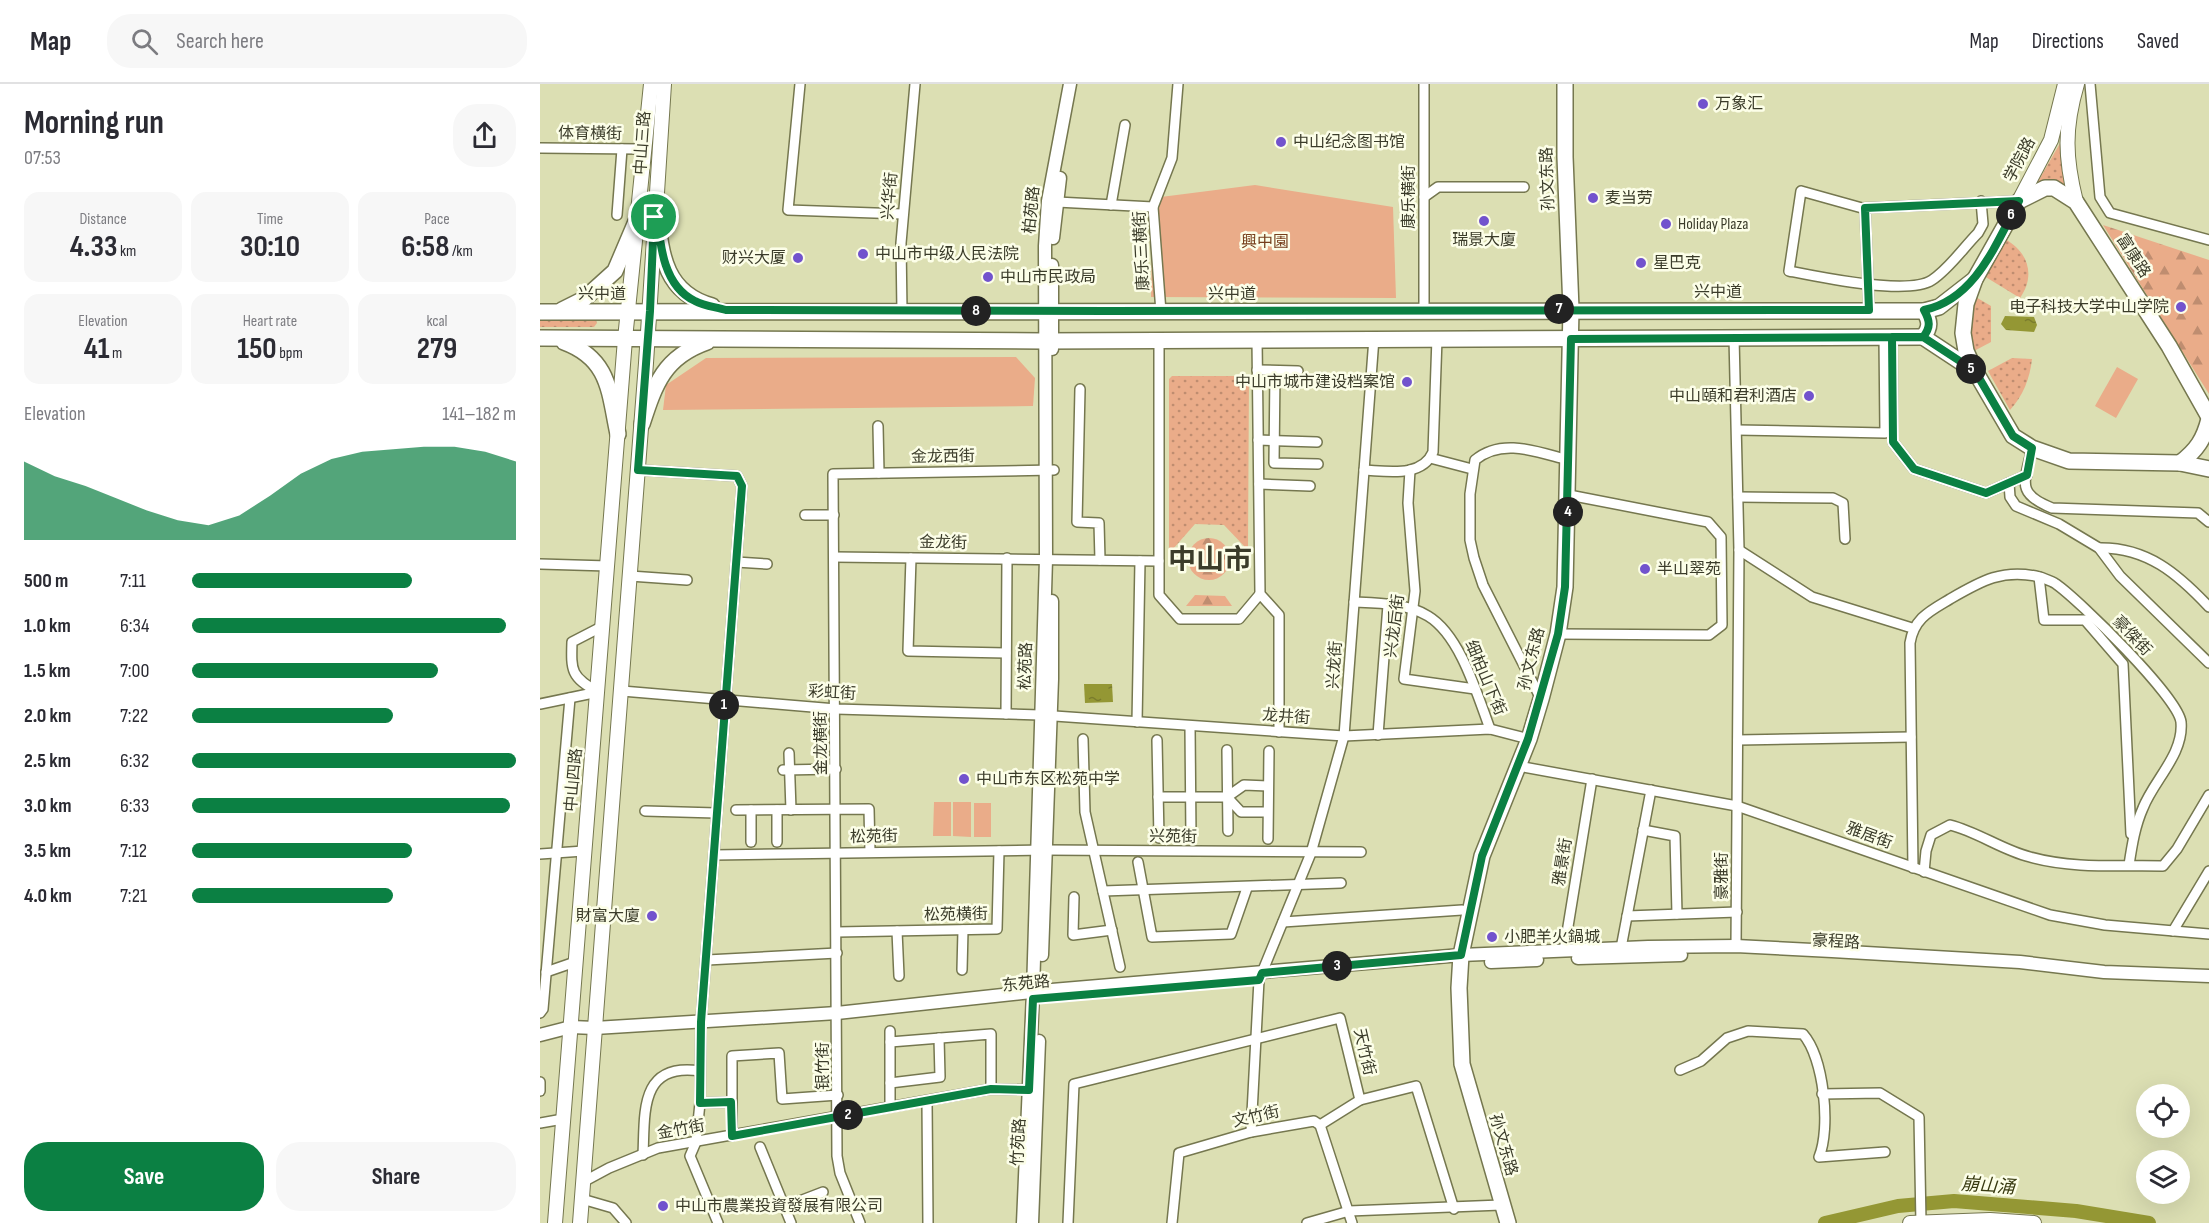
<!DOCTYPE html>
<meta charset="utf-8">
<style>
:root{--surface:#fff;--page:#f7f7f7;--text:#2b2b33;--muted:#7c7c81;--line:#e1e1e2;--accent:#0b8043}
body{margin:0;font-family:"Sofia Sans Condensed","Noto Sans SC",sans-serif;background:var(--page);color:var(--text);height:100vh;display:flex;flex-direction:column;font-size:22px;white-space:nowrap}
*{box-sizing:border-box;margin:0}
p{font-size:20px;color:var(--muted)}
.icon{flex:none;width:33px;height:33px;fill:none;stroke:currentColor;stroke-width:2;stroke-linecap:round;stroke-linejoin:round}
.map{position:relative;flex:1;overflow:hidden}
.drawer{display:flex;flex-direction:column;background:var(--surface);width:540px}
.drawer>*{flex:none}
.buttons{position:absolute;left:1596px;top:1000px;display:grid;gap:12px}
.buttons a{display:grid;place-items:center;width:54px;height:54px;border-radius:50%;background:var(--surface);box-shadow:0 6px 24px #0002;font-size:30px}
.pin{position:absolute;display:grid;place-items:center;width:51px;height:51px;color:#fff;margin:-26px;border:3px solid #fff;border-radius:50%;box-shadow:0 2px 6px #0007}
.km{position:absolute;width:30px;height:30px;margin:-15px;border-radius:50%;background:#222;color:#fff;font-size:16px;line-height:30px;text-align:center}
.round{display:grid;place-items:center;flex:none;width:63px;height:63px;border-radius:24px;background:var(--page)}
.headline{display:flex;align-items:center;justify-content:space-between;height:102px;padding:0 24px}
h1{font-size:33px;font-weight:700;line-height:45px}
.figures{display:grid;grid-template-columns:repeat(3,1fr);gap:9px;height:102px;padding:6px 24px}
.figures div{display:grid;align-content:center;border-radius:15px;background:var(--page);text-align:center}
.figures b{font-size:30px;font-weight:700}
.figures small{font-size:16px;font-weight:400}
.figures p{font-size:16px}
.chart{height:168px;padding:12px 24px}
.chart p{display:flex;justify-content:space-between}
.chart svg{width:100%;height:108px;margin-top:6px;fill:var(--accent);opacity:.7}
.button{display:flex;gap:12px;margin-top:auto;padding:12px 24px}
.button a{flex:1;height:69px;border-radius:24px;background:var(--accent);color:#fff;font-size:24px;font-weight:700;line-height:69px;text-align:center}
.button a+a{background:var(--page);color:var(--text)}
ul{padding:0 24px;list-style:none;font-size:20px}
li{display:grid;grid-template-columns:96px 72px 1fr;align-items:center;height:45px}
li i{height:15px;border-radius:8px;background:var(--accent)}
header{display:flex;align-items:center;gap:36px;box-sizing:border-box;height:84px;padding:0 30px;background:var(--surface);border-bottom:2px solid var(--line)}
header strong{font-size:28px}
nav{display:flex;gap:33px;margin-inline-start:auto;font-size:21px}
.search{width:420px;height:54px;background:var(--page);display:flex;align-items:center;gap:15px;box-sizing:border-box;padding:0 21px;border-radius:24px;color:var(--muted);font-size:22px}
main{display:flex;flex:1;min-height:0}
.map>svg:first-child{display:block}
.grass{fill:url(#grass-dots)}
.forest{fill:url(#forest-firs)}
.park{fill:#eaac89}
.water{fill:url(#water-ripples)}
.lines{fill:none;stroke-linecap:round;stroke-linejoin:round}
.river{stroke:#949734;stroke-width:14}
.minor-casing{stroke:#75774f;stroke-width:12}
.tertiary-casing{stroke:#75774f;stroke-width:15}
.secondary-casing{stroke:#75774f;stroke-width:16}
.primary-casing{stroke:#75774f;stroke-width:18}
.minor{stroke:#fff;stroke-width:9}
.tertiary{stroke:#fff;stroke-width:12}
.secondary{stroke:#fff;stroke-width:14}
.primary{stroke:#fff;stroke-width:15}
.route-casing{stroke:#fff;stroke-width:12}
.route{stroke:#0b8043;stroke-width:8}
.poi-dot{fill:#7253cd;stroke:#fcfee8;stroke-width:2}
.labels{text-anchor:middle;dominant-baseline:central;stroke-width:5;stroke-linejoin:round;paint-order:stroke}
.poi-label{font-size:16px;fill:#3b3c2a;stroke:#fcfee8;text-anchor:start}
.street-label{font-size:16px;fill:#3b3c2a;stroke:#fcfee8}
.park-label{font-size:16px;fill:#763f1c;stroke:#fcfee8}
.water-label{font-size:18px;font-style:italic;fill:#383a11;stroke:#fcfee8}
.town-label{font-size:28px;font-weight:bold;fill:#3b3c2a;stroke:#fcfee8}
</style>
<header>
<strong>Map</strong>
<div class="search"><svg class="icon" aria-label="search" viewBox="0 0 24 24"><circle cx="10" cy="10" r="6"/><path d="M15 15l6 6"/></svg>Search here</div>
<nav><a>Map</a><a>Directions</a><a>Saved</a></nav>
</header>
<main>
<section class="drawer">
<div class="headline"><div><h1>Morning run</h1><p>07:53</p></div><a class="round"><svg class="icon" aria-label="share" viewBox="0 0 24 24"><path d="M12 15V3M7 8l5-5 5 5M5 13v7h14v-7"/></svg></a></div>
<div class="figures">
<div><p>Distance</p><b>4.33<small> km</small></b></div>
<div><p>Time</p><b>30:10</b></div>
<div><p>Pace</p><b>6:58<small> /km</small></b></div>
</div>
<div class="figures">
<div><p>Elevation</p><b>41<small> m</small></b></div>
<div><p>Heart rate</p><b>150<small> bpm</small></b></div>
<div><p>kcal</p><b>279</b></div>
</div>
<div class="chart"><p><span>Elevation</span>141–182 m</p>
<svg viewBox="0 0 160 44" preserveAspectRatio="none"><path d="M0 44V12L10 18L20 22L30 27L40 32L50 36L60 38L70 34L80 26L90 17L100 11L110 8L120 7L130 6L140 6L150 8L160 12V44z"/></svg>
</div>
<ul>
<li><b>500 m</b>7:11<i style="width:68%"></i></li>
<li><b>1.0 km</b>6:34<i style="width:97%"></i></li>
<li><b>1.5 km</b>7:00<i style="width:76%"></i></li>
<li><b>2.0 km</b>7:22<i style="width:62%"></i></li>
<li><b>2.5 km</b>6:32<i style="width:100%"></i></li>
<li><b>3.0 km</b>6:33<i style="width:98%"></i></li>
<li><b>3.5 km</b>7:12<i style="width:68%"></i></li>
<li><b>4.0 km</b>7:21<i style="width:62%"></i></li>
</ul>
<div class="button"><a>Save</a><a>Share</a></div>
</section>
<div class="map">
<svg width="1669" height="1139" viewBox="0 0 1669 1139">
<defs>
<pattern id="grass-dots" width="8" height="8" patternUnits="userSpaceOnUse" patternTransform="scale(1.5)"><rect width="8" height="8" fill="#eaac89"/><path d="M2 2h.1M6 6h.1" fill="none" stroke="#bf8d70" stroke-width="1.8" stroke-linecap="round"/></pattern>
<pattern id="forest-firs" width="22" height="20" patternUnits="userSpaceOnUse" patternTransform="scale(1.5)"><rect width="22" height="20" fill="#eaac89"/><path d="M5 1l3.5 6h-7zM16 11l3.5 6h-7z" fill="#bf8d70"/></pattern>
<pattern id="water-ripples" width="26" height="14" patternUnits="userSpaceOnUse" patternTransform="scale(1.5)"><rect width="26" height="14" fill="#949734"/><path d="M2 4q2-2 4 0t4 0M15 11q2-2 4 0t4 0" fill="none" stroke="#7a7c2c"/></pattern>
</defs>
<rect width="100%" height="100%" fill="#dcdfb3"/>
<g class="grass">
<polygon points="1523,54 1529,103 1516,97 1495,103"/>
<path d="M 1465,155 C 1488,168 1496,191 1480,214 L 1444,192 Z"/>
<polygon points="1434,212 1451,222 1451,258 1434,267 1429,249"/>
<polygon points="0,233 55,234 57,239 54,243 0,243"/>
<path d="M 1472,274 L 1492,275 C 1490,294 1483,312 1470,326 L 1448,287 Z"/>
<polygon points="632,292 709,292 708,466 704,466 704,462 684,441 655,440 633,465 629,465 629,295"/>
</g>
<g class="forest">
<polygon points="1563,141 1669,176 1669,310"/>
<circle cx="669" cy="475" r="21"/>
<polygon points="655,511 685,512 692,522 646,522"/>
</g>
<g class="park">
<polygon points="715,101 853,123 856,214 611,213 613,114"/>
<polygon points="476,273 495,294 493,322 123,326 126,301 166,274"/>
<polygon points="1577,283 1598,295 1576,334 1555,322"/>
<polygon points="394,718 411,718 411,752 393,752"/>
<polygon points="413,718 431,718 431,753 413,752"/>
<rect x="434" y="719" width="17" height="34"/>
</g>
<g class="water">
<polygon points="1465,232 1494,233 1497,241 1494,248 1466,246 1461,240"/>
<polygon points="544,600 572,600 573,618 545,619"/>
</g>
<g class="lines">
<polyline class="river" points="1285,1139 1358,1122 1414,1117 1536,1127 1609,1139"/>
<defs>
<g id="minor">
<polyline points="260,0 248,126 363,130"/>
<polyline points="1550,0 1560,113 1570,129 1669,156"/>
<polyline points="0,64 99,65"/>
<polyline points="884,113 898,103 984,103"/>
<path d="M 1441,117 L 1443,140 L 1438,149 C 1424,163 1409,185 1392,196 C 1368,212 1279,193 1249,187 L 1261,107 L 1322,124 L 1479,117"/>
<polyline points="517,118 613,123"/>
<polyline points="571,121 585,41"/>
<polyline points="1325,124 1329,226"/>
<polyline points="77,131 82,65"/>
<polyline points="884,226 884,0"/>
<polyline points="362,227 361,159 375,0"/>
<polyline points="621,228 613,123 632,74 638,0"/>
<polyline points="1194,253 1199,466 1196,862"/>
<polyline points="1352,253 1353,358 1374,385 1446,409 1487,391"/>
<polyline points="717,255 720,510 739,531 739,648"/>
<polyline points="619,256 619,511 640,535 699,535 720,510"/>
<polyline points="717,286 758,287"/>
<polyline points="735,287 734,379 778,380"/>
<polyline points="540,305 537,438 559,439 560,476"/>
<polyline points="338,342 339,389"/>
<polyline points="1197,346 1345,349 1344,253"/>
<polyline points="718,356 777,358"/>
<path d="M 1492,364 C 1485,398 1475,409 1512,424 L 1658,429 L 1669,438"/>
<polyline points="890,374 932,385"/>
<polyline points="98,386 197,392 202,402 161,938 160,1019 156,1058 150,1072 178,1139"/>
<path d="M 824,386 C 847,387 882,394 893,368 L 897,254"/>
<polyline points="870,386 868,419 875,507 864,595 935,605"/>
<polyline points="1469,399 1470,413 1476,422 1519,440 1559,464 1580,492 1669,579"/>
<polyline points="719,400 770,402"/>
<polyline points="1198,413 1293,414 1303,419 1305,455"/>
<polyline points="265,431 294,431"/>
<path d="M 1559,464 C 1607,463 1638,490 1669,523"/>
<polyline points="1199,466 1272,513 1372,544"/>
<polyline points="294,473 619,477"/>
<polyline points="371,474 368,567 466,569"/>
<polyline points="196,478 227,480"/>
<polyline points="0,480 68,482"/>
<polyline points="90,492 147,496"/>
<polyline points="1499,493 1504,536 1545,536 1583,580 1591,750"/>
<path d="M 814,518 C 837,519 867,519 888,532 C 920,551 937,610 950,645"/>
<polyline points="1018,550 1169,551 1182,541 1181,453 1168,438 1029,411"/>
<polyline points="82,607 296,625 500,631 804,652 950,645 989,655"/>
<path d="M 58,608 C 31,593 31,587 32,558 L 63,542"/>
<path d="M 1001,615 L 943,501 L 934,474 L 930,456 L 930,410 L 935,376 C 960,355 992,366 1021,374"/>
<polyline points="0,620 58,608"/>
<polyline points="466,630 467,474"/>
<polyline points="597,638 600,477"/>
<polyline points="650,642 651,754"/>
<polyline points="838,651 848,521"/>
<polyline points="543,655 545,728 580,883"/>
<polyline points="617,656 619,754"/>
<polyline points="1198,656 1371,653"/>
<polyline points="687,666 688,747"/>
<polyline points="249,669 251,726"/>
<polyline points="978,682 1197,722 1510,831 1565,841 1669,850"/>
<polyline points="243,686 296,685"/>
<polyline points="618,713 687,713 704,701 728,702"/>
<polyline points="687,713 701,728 727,728"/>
<polyline points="196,726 329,725 330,768"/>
<polyline points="105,727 176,729"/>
<polyline points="1103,746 1135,752 1137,830"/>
<polyline points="728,755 729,667"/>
<polyline points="211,758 211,726"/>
<polyline points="237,758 237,726"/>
<polyline points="0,770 44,767"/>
<polyline points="174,771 506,766 821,768"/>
<polyline points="598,778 612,853 691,850 707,804"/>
<path d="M 1373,784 L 1370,559 C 1374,534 1390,527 1410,515 C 1441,497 1463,484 1500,493 C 1505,495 1512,497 1516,500 C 1540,517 1638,613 1641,638 C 1644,670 1614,696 1603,724 C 1595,742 1592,761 1589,781"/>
<path d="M 1384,788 L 1386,767 L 1391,751 L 1410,741 C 1438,748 1462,766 1490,773 C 1533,785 1579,781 1623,782 L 1637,765 L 1669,711"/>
<polyline points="563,807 801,799"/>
<polyline points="534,813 533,851 572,846"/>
<polyline points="1087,832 1197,828"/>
<polyline points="743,838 922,826"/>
<polyline points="357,847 359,892"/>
<polyline points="1633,847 1669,787"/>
<polyline points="297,848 457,845 459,767"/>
<polyline points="1081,864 1111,706"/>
<polyline points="1024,867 1052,695"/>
<polyline points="167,876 297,869"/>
<polyline points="422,886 423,846"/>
<polyline points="6,888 35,878"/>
<polyline points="0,929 3,925 30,614"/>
<polyline points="350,947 350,958 451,950 451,1005"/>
<polyline points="350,958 350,1023"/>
<path d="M 1140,986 L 1161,977 L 1187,954 L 1208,947 L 1263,950 C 1284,974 1291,1044 1279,1073 L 1345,1068"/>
<polyline points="0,998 0,1007"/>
<polyline points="350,999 400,993 399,954"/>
<polyline points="1282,1010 1340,1009 1379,1033 1381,1139"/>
<polyline points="387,1017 388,1139"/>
<polyline points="160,1019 191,1018"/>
<polyline points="0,1039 23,1035"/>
<polyline points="780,1041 820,1016"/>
<polyline points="711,1048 719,896 771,769 804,652 834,254"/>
<polyline points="192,1052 192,972 239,969 242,1015 298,1011"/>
<polyline points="220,1063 251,1139"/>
<path d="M 103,1071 C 105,1029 99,978 160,987"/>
<polyline points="43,1098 69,1084 118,1064 451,1005 493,1006"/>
<polyline points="42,1115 73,1124 86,1139"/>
<polyline points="244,1123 283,1108"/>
<polyline points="320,1139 300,1089 297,1072 293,390 514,386"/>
<polyline points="528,1139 534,1000 800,934 820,1016 876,1002 914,1125"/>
<polyline points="632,1139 639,1069 711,1048 774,1037 780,1041 812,1139"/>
<polyline points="767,1139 809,1127 961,1121"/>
</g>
<g id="tertiary">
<polyline points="513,154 520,94"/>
<polyline points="512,265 512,181"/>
<polyline points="502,871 512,595 512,517"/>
<polyline points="1038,874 1141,871"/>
<polyline points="951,878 997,876"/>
<polyline points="0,951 31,943 55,944 297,929 500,907 921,871 1108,863 1196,862 1292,867 1480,878 1564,888 1669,892"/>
<polyline points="483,1139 493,908 506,475 505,162 508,117 530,0"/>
<polyline points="492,1139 499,957"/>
</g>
<g id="secondary">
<polyline points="1479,117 1511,56 1525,0"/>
<path d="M 1536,118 C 1525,74 1524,44 1537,0"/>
<polyline points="15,1139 85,255 111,0"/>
<polyline points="40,1139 106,279 124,0"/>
<polyline points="1370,1139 1450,1136 1494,1139"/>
</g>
<g id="primary">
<path d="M 117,130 C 121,173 126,209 172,222"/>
<polyline points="22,226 44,215 75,187 98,133"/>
<polyline points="0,228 1384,227 1399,223 1435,195"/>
<polyline points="1383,253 1433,286"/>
<path d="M 1383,253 C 1391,243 1390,237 1384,227"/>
<polyline points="0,254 503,257 1383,253"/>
<path d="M 24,258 C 70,275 69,308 78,350"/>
<polyline points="1669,333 1629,262 1536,118 1514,104 1505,104 1479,117 1435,195 1426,220 1423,249 1426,267 1435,287 1473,352 1492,364 1529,377 1640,379 1669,385"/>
<path d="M 102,340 C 115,300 124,273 167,258"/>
<path d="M 1640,379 C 1657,366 1664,355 1669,335"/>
<polyline points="968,1139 922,980 919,904 921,871 942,772 989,655 1001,615 1018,550 1025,503 1031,225 1025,73 1025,0"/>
</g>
</defs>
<use href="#minor" class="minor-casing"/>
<use href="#tertiary" class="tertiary-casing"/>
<use href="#secondary" class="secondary-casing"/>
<use href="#primary" class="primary-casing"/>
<use href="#minor" class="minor"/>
<use href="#tertiary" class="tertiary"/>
<use href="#secondary" class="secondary"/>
<use href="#primary" class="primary"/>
</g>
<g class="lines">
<defs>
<path id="route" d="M 114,133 L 110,227 L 98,386 L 197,392 L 202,402 L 161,938 L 160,1019 L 191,1018 L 192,1052 L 451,1005 L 489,1006 L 493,915 L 719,896 L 722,889 L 921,871 L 942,772 L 988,655 L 1018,550 L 1025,503 L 1031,255 L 1383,253 L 1435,287 L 1473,352 L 1492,364 L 1487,391 L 1446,409 L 1374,385 L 1353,358 L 1352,253 L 1383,253 C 1391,243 1390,237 1384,226 C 1436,215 1456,159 1479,117 L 1325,124 L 1329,226 C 948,226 567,228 186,226 C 176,223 164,222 155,217 C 123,202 120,160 117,130 L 114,133"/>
</defs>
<use href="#route" class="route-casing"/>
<use href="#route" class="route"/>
</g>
<g class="poi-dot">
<circle cx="1163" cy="20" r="6"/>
<circle cx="741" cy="58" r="6"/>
<circle cx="1053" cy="114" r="6"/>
<circle cx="944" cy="137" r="6"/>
<circle cx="1126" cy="140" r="6"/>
<circle cx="323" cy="170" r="6"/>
<circle cx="258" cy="174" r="6"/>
<circle cx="1101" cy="179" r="6"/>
<circle cx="448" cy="193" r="6"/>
<circle cx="1641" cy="223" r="6"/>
<circle cx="867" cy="298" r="6"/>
<circle cx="1269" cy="312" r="6"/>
<circle cx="1105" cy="485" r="6"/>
<circle cx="424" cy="695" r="6"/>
<circle cx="112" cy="832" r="6"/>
<circle cx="952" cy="853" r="6"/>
<circle cx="123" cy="1122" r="6"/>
</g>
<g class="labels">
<g class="poi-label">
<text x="1175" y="20">万象汇</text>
<text x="753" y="58">中山纪念图书馆</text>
<text x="1065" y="114">麦当劳</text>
<text x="1138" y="140">Holiday Plaza</text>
<text x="944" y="156" text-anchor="middle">瑞景大廈</text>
<text x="335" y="170">中山市中级人民法院</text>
<text x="246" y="174" text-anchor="end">财兴大厦</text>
<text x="1113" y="179">星巴克</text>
<text x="460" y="193">中山市民政局</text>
<text x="1629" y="223" text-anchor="end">电子科技大学中山学院</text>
<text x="855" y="298" text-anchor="end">中山市城市建设档案馆</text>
<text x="1257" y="312" text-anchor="end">中山頤和君利酒店</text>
<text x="1117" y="485">半山翠苑</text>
<text x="436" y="695">中山市东区松苑中学</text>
<text x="100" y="832" text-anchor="end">財富大廈</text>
<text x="964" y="853">小肥羊火鍋城</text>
<text x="135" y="1122">中山市農業投資發展有限公司</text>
</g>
<g class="street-label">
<text transform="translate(50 50) rotate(1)">体育横街</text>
<text transform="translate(103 59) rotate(-86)">中山三路</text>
<text transform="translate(1480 76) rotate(-62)">学院路</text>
<text transform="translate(1008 95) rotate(-92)">孙文东路</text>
<text transform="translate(350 112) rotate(-85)">兴华街</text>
<text transform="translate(869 113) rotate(-90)">康乐横街</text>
<text transform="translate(492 126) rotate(-84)">柏苑路</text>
<text transform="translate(602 167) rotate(-93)">康乐三横街</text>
<text transform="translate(1593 172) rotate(57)">富康路</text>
<text x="1178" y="208">兴中道</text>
<text x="62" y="210">兴中道</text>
<text x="692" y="210">兴中道</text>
<text transform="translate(403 373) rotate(-1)">金龙西街</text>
<text transform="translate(403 459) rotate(1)">金龙街</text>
<text transform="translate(855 542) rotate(-83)">兴龙后街</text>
<text transform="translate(1592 552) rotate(46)">豪傑街</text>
<text transform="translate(992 575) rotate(-76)">孙文东路</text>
<text transform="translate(795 581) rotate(-86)">兴龙街</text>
<text transform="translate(486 582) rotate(-88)">松苑路</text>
<text transform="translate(945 594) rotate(67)">细柏山下街</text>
<text transform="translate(292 609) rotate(3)">彩虹街</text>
<text transform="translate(746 633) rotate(4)">龙井街</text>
<text transform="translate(281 659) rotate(-90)">金龙横街</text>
<text transform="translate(34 696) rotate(-85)">中山四路</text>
<text transform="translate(1329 752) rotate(20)">雅居街</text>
<text transform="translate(334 753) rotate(-1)">松苑街</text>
<text transform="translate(633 753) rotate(1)">兴苑街</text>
<text transform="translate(1023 778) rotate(-81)">雅景街</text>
<text transform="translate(1182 792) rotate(-90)">豪雅街</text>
<text transform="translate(416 831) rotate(-1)">松苑横街</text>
<text transform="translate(1296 858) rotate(3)">豪程路</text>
<text transform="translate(486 900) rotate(-6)">东苑路</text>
<text transform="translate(824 968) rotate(77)">天竹街</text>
<text transform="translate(283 982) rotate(-90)">银竹街</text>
<text transform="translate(716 1033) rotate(-13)">文竹街</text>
<text transform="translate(141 1046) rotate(-10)">金竹街</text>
<text transform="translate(479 1058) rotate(-87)">竹苑路</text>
<text transform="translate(963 1061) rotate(74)">孙文东路</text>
</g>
<g class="park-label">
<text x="725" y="158">興中園</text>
</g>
<g class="water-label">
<text transform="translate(1448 1102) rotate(4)">崩山涌</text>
</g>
<g class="town-label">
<text x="670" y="476">中山市</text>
</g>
</g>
</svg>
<div class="buttons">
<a><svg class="icon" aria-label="locate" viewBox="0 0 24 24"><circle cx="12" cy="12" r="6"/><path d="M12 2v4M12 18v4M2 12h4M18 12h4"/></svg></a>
<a><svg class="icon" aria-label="layers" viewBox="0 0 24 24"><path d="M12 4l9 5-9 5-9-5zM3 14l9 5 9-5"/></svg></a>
</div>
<div class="pin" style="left:114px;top:133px;background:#1e9e55"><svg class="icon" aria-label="arrive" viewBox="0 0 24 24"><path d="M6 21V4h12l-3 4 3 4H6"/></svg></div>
<b class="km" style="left:184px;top:621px">1</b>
<b class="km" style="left:308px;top:1031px">2</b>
<b class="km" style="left:797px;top:882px">3</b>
<b class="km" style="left:1028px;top:428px">4</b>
<b class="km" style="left:1431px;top:285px">5</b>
<b class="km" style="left:1471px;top:131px">6</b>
<b class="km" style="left:1019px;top:225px">7</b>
<b class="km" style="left:436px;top:227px">8</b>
</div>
</main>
